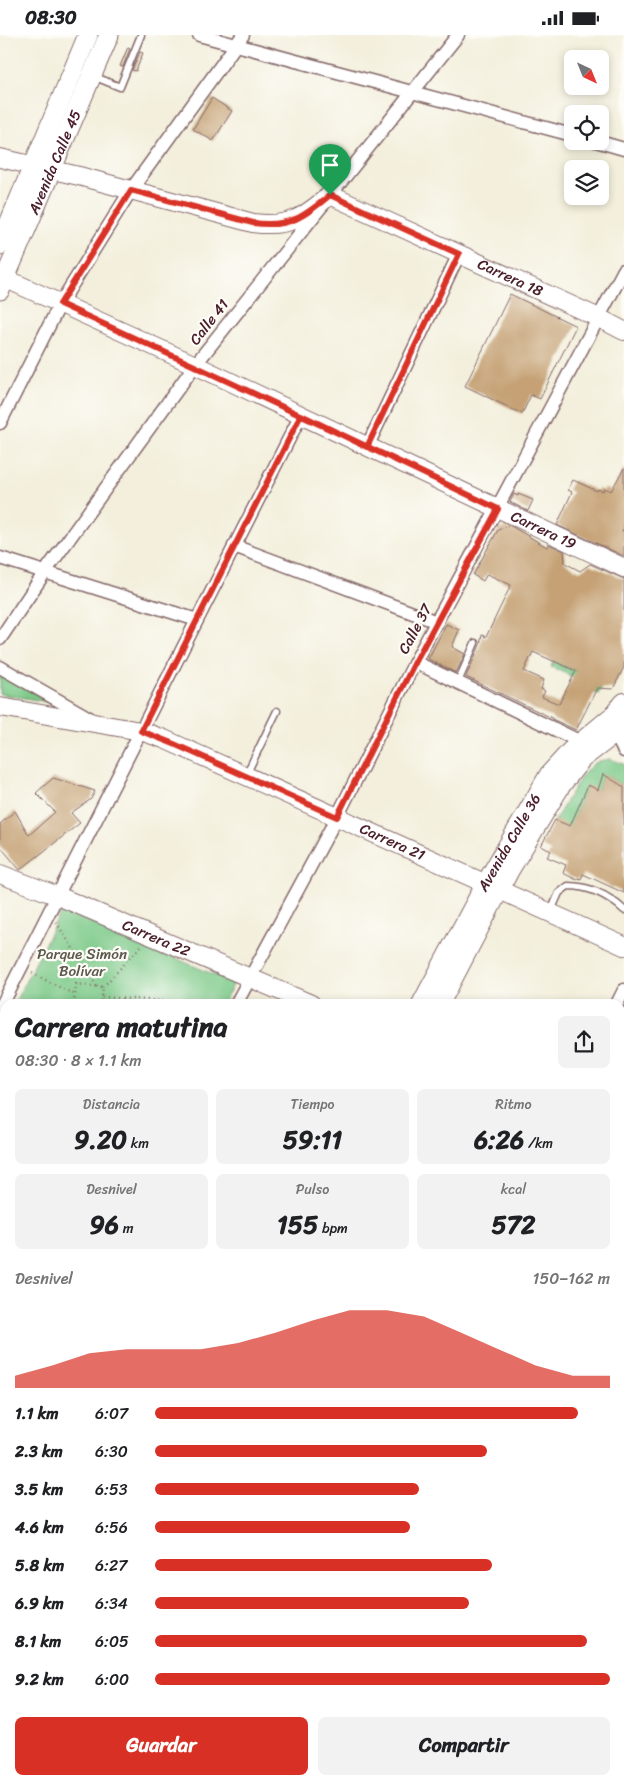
<!DOCTYPE html>
<html lang="es">
<meta charset="utf-8">
<style>
:root{--surface:#fff;--page:#f2f2f2;--text:#202124;--muted:#757577;--accent:#d93025}
body{margin:0;font-family:Sriracha,sans-serif;background:var(--page);color:var(--text);height:100vh;display:flex;flex-direction:column;font-size:19px;white-space:nowrap}
*{box-sizing:border-box;margin:0}
p{font-size:16px;color:var(--muted)}
.icon{flex:none;width:28px;height:28px;fill:none;stroke:currentColor;stroke-width:2;stroke-linecap:round;stroke-linejoin:round}
.map{position:relative;flex:1;overflow:hidden}
.sheet{position:absolute;left:0px;top:964px;width:625px;height:786px;display:flex;flex-direction:column;background:var(--surface);border-radius:15px 15px 0 0;box-shadow:0 2px 8px #0003}
.sheet>*{flex:none}
.needle{width:32px;rotate:137deg}
.fabs{position:absolute;left:564px;top:15px;display:grid;gap:10px}
.fabs a{display:grid;place-items:center;width:45px;height:45px;border-radius:8px;background:var(--surface);box-shadow:0 2px 8px #0003;font-size:25px}
.pin{position:absolute;display:grid;place-items:center;width:42px;height:42px;color:#fff;margin:-51px -21px;border-radius:50% 50% 50% 0;rotate:-45deg;box-shadow:0 0 5px #0007}
.pin .icon{rotate:45deg}
.round{display:grid;place-items:center;flex:none;width:52px;height:52px;border-radius:8px;background:var(--page)}
.summary{display:flex;align-items:center;justify-content:space-between;height:85px;padding:0 15px}
h1{font-size:28px;font-weight:700;line-height:38px}
.figures{display:grid;grid-template-columns:repeat(3,1fr);gap:8px;height:85px;padding:5px 15px}
.figures div{display:grid;align-content:center;border-radius:8px;background:var(--page);text-align:center}
.figures b{font-size:25px;font-weight:700}
.figures small{font-size:14px;font-weight:400}
.figures p{font-size:14px}
.chart{height:140px;padding:10px 15px}
.chart p{display:flex;justify-content:space-between}
.chart svg{width:100%;height:90px;margin-top:5px;fill:var(--accent);opacity:.7}
.button{display:flex;gap:10px;margin-top:auto;padding:10px 15px}
.button a{flex:1;height:58px;border-radius:8px;background:var(--accent);color:#fff;font-size:20px;font-weight:700;line-height:58px;text-align:center}
.button a+a{background:var(--page);color:var(--text)}
ul{padding:0 15px;list-style:none;font-size:16px}
li{display:grid;grid-template-columns:80px 60px 1fr;align-items:center;height:38px}
li i{height:12px;border-radius:6px;background:var(--accent)}
.status{display:flex;justify-content:space-between;align-items:center;height:35px;padding:0 25px;background:var(--surface);direction:ltr}
.status svg{height:14px;fill:currentColor}
.map>svg:first-child{display:block}
.green{fill:#7bc988;stroke:#62745a}
.building{fill:#c5a174;fill-rule:evenodd}
.lines{fill:none;stroke-linecap:round;stroke-linejoin:round}
.lane-casing{stroke:#856869;stroke-width:9}
.street-casing{stroke:#856869;stroke-width:15}
.secondary-casing{stroke:#856869;stroke-width:20}
.primary-casing{stroke:#856869;stroke-width:21}
.path{stroke:#856869;stroke-width:2.5;stroke-dasharray:1 4;stroke-linecap:butt}
.lane{stroke:#fff;stroke-width:6}
.street{stroke:#fff;stroke-width:12}
.secondary{stroke:#fff;stroke-width:18}
.primary{stroke:#fff;stroke-width:19}
.route-casing{stroke:#fff;stroke-width:10}
.route{stroke:#d93025;stroke-width:6}
.labels{text-anchor:middle;dominant-baseline:central;stroke-width:4.5;stroke-linejoin:round;paint-order:stroke}
.street-label{font-size:15px;fill:#4a1f2b;stroke:#fdfcf7}
.park-label{font-size:15px;fill:#5b5a4c;stroke:#fdfcf7}
</style>
<div class="status"><b>08:30</b><svg viewBox="0 0 49 12"><path d="M0 12V9h3v3zM5 12V6h3v6zM10 12V3h3v9zM15 12V0h3v12zM26 1h20v11H26zM47 4h2v5h-2z"/></svg></div>
<div class="map">
<svg width="624" height="1749" viewBox="0 0 624 1749">
<rect width="100%" height="100%" fill="#fdfcf7"/>
<filter id="ink" filterUnits="userSpaceOnUse"><feTurbulence type="fractalNoise" baseFrequency=".02" numOctaves="2"/><feDisplacementMap in="SourceGraphic" scale="10" xChannelSelector="R" yChannelSelector="G"/><feConvolveMatrix kernelMatrix="1 2 1 2 8 2 1 2 1" color-interpolation-filters="sRGB"/></filter>
<filter id="wash" filterUnits="userSpaceOnUse"><feTurbulence type="fractalNoise" baseFrequency=".0096" numOctaves="4" result="noise"/><feDisplacementMap in="SourceGraphic" scale="20" xChannelSelector="R" yChannelSelector="G"/><feGaussianBlur stdDeviation="1.12" result="paint"/><feColorMatrix in="noise" values="0 0 0 0 0 0 0 0 0 0 0 0 0 0 0 0 0 1.4 0 .05"/><feComposite in="paint" operator="in"/></filter>
<g filter="url(#wash)">
<rect width="100%" height="100%" fill="#f3efdc"/>
<g class="green">
<polygon points="553,626 604,649 598,659 577,649 578,644 551,632"/>
<polygon points="0,639 55,668 0,659"/>
<path d="M 610,724 L 624,729 L 624,748 L 622,750 L 605,740 L 602,742 L 598,755 L 587,751 L 569,795 L 554,787 C 563,772 581,737 595,728 C 600,725 605,725 610,724 Z"/>
<polygon points="62,875 234,948 223,969 14,969"/>
</g>
<g id="blocks">
<g class="building">
<polygon points="128,12 130,13 123,32 120,31"/>
<polygon points="140,17 143,18 136,36 132,35"/>
<polygon points="212,63 232,76 213,106 193,94"/>
<polygon points="510,259 576,291 540,364 531,360 522,379 465,351"/>
<polygon points="624,433 624,521 557,490 572,457 568,455 573,445 597,456 598,454 603,456 604,453 611,456"/>
<polygon points="514,459 518,461 518,459 533,465 528,476 510,467"/>
<path d="M 509,490 L 547,512 L 549,509 L 564,516 L 565,528 L 580,536 L 590,529 L 624,544 L 624,632 L 613,654 L 597,653 L 576,695 L 552,684 L 552,683 L 466,642 L 480,610 L 482,600 L 486,602 L 511,550 L 487,539 L 483,546 L 473,540 L 498,495 ZM 533,617 L 576,636 L 559,669 L 542,662 L 545,656 L 541,654 L 544,645 L 524,636 Z"/>
<polygon points="446,589 459,595 452,612 465,619 456,638 428,624"/>
<polygon points="603,739 624,752 624,858 583,839 581,844 578,843 577,845 563,838 566,830 547,822 551,816 541,811 555,785 570,791 588,750 598,755"/>
<polygon points="53,743 95,756 91,764 71,778 80,788 20,835 0,811 0,789 15,776 29,800 55,777 36,758"/>
</g>
</g>
</g>
<g filter="url(#ink)">
<use href="#blocks" fill-opacity="0" stroke="#856869" stroke-width="1"/>
<g class="lines">
<defs>
<g id="lane">
<polyline points="93,41 120,52 141,0"/>
<polyline points="458,647 475,608"/>
<polyline points="246,740 277,676"/>
<path d="M 551,876 L 559,858 L 568,851 C 590,851 608,860 624,875"/>
</g>
<g id="street">
<polyline points="199,0 572,100"/>
<polyline points="596,106 624,114"/>
<polyline points="0,388 60,269 131,155 243,0"/>
<polyline points="367,412 459,219"/>
<polyline points="234,511 437,587"/>
<polyline points="0,523 197,585"/>
<polyline points="0,604 45,537 195,330 458,0"/>
<polyline points="415,627 581,707"/>
<polyline points="0,632 91,684"/>
<polyline points="615,699 624,716"/>
<polyline points="236,969 337,782 415,627 624,235"/>
<polyline points="617,969 624,955"/>
<polyline points="0,974 301,380"/>
<polyline points="0,1010 5,1012"/>
<polyline points="620,1298 624,1300"/>
<polyline points="0,1411 5,1402"/>
<polyline points="0,1441 5,1443"/>
<polyline points="620,1591 624,1583"/>
<polyline points="0,1620 5,1622"/>
<polyline points="620,1668 624,1669"/>
<polyline points="321,1745 332,1749"/>
<polyline points="218,1749 220,1745"/>
</g>
<g id="secondary">
<path id="s1" d="M 0,123 L 79,141 L 253,188 C 290,193 304,182 330,160 L 599,283 L 624,296"/>
<path id="s2" d="M 0,241 L 195,330 L 624,533"/>
<path id="s3" d="M 0,672 L 141,696 L 164,704 L 624,911"/>
<path id="s4" d="M 0,839 L 58,861 L 311,969"/>
<path id="s5" d="M 421,969 L 485,849 L 549,739 L 570,716 L 612,681 L 624,667"/>
<polyline points="440,969 510,835 561,751 582,724 615,699 624,689"/>
<polyline points="620,1117 624,1119"/>
<polyline points="0,1245 5,1246"/>
<polyline points="620,1357 624,1349"/>
<polyline points="620,1479 624,1480"/>
<polyline points="13,1749 15,1745"/>
<polyline points="33,1749 36,1745"/>
<polyline points="422,1749 424,1745"/>
</g>
<g id="primary">
<polyline points="0,210 88,0"/>
<path id="s6" d="M 0,255 L 109,0"/>
</g>
</defs>
<use href="#lane" class="lane-casing"/>
<use href="#street" class="street-casing"/>
<use href="#secondary" class="secondary-casing"/>
<use href="#primary" class="primary-casing"/>
<g class="path">
<polyline points="622,495 624,496"/>
<polyline points="56,887 97,951"/>
<polyline points="32,938 75,960"/>
<polyline points="103,952 141,911"/>
<polyline points="102,962 208,969"/>
<polyline points="74,969 76,949 103,952 101,969"/>
<polyline points="303,1745 310,1748"/>
</g>
<use href="#lane" class="lane"/>
<use href="#street" class="street"/>
<use href="#secondary" class="secondary"/>
<use href="#primary" class="primary"/>
</g>
</g>
<g class="lines" filter="url(#ink)">
<defs>
<path id="route" d="M 330,160 C 304,182 289,193 253,188 L 131,155 L 60,269 C 206,336 353,404 498,474 L 415,627 L 337,782 L 174,709 L 141,696 L 301,380 L 367,412 L 459,219 L 330,160"/>
</defs>
<use href="#route" class="route-casing"/>
<use href="#route" class="route"/>
</g>
<g class="labels">
<g class="street-label">
<text stroke="none"><textPath href="#s6" startOffset="139">Avenida Calle 45</textPath></text>
<text stroke="none"><textPath href="#s1" startOffset="545">Carrera 18</textPath></text>
<text transform="translate(209 287) rotate(-52)">Calle 41</text>
<text stroke="none"><textPath href="#s2" startOffset="600">Carrera 19</textPath></text>
<text transform="translate(415 594) rotate(-62)">Calle 37</text>
<text stroke="none"><textPath href="#s3" startOffset="418">Carrera 21</textPath></text>
<text stroke="none"><textPath href="#s5" startOffset="184">Avenida Calle 36</textPath></text>
<text stroke="none"><textPath href="#s4" startOffset="169">Carrera 22</textPath></text>
</g>
<g class="park-label">
<text x="82" y="919">Parque Simón<tspan x="82" dy="17">Bolívar</tspan></text>
</g>
</g>
</svg>
<div class="fabs">
<a><svg class="needle" viewBox="-14 -14 28 28"><path d="M0-13l5 13h-10z" fill="#e53935"/><path d="M0 13l5-13h-10z" fill="#757577"/></svg></a>
<a><svg class="icon" aria-label="locate" viewBox="0 0 24 24"><circle cx="12" cy="12" r="6"/><path d="M12 2v4M12 18v4M2 12h4M18 12h4"/></svg></a>
<a><svg class="icon" aria-label="layers" viewBox="0 0 24 24"><path d="M12 4l9 5-9 5-9-5zM3 14l9 5 9-5"/></svg></a>
</div>
<div class="pin" style="left:330px;top:160px;background:#1e9e55"><svg class="icon" aria-label="arrive" viewBox="0 0 24 24"><path d="M6 21V4h12l-3 4 3 4H6"/></svg></div>
<section class="sheet">
<div class="summary"><div><h1>Carrera matutina</h1><p>08:30 · 8 × 1.1 km</p></div><a class="round"><svg class="icon" aria-label="share" viewBox="0 0 24 24"><path d="M12 15V3M7 8l5-5 5 5M5 13v7h14v-7"/></svg></a></div>
<div class="figures">
<div><p>Distancia</p><b>9.20<small> km</small></b></div>
<div><p>Tiempo</p><b>59:11</b></div>
<div><p>Ritmo</p><b>6:26<small> /km</small></b></div>
</div>
<div class="figures">
<div><p>Desnivel</p><b>96<small> m</small></b></div>
<div><p>Pulso</p><b>155<small> bpm</small></b></div>
<div><p>kcal</p><b>572</b></div>
</div>
<div class="chart"><p><span>Desnivel</span>150–162 m</p>
<svg viewBox="0 0 160 44" preserveAspectRatio="none"><path d="M0 44V38L10 33L20 27L30 25L40 25L50 25L60 22L70 17L80 11L90 6L100 6L110 9L120 17L130 25L140 33L150 38L160 38V44z"/></svg>
</div>
<ul>
<li><b>1.1 km</b>6:07<i style="width:93%"></i></li>
<li><b>2.3 km</b>6:30<i style="width:73%"></i></li>
<li><b>3.5 km</b>6:53<i style="width:58%"></i></li>
<li><b>4.6 km</b>6:56<i style="width:56%"></i></li>
<li><b>5.8 km</b>6:27<i style="width:74%"></i></li>
<li><b>6.9 km</b>6:34<i style="width:69%"></i></li>
<li><b>8.1 km</b>6:05<i style="width:95%"></i></li>
<li><b>9.2 km</b>6:00<i style="width:100%"></i></li>
</ul>
<div class="button"><a>Guardar</a><a>Compartir</a></div>
</section>
</div>
